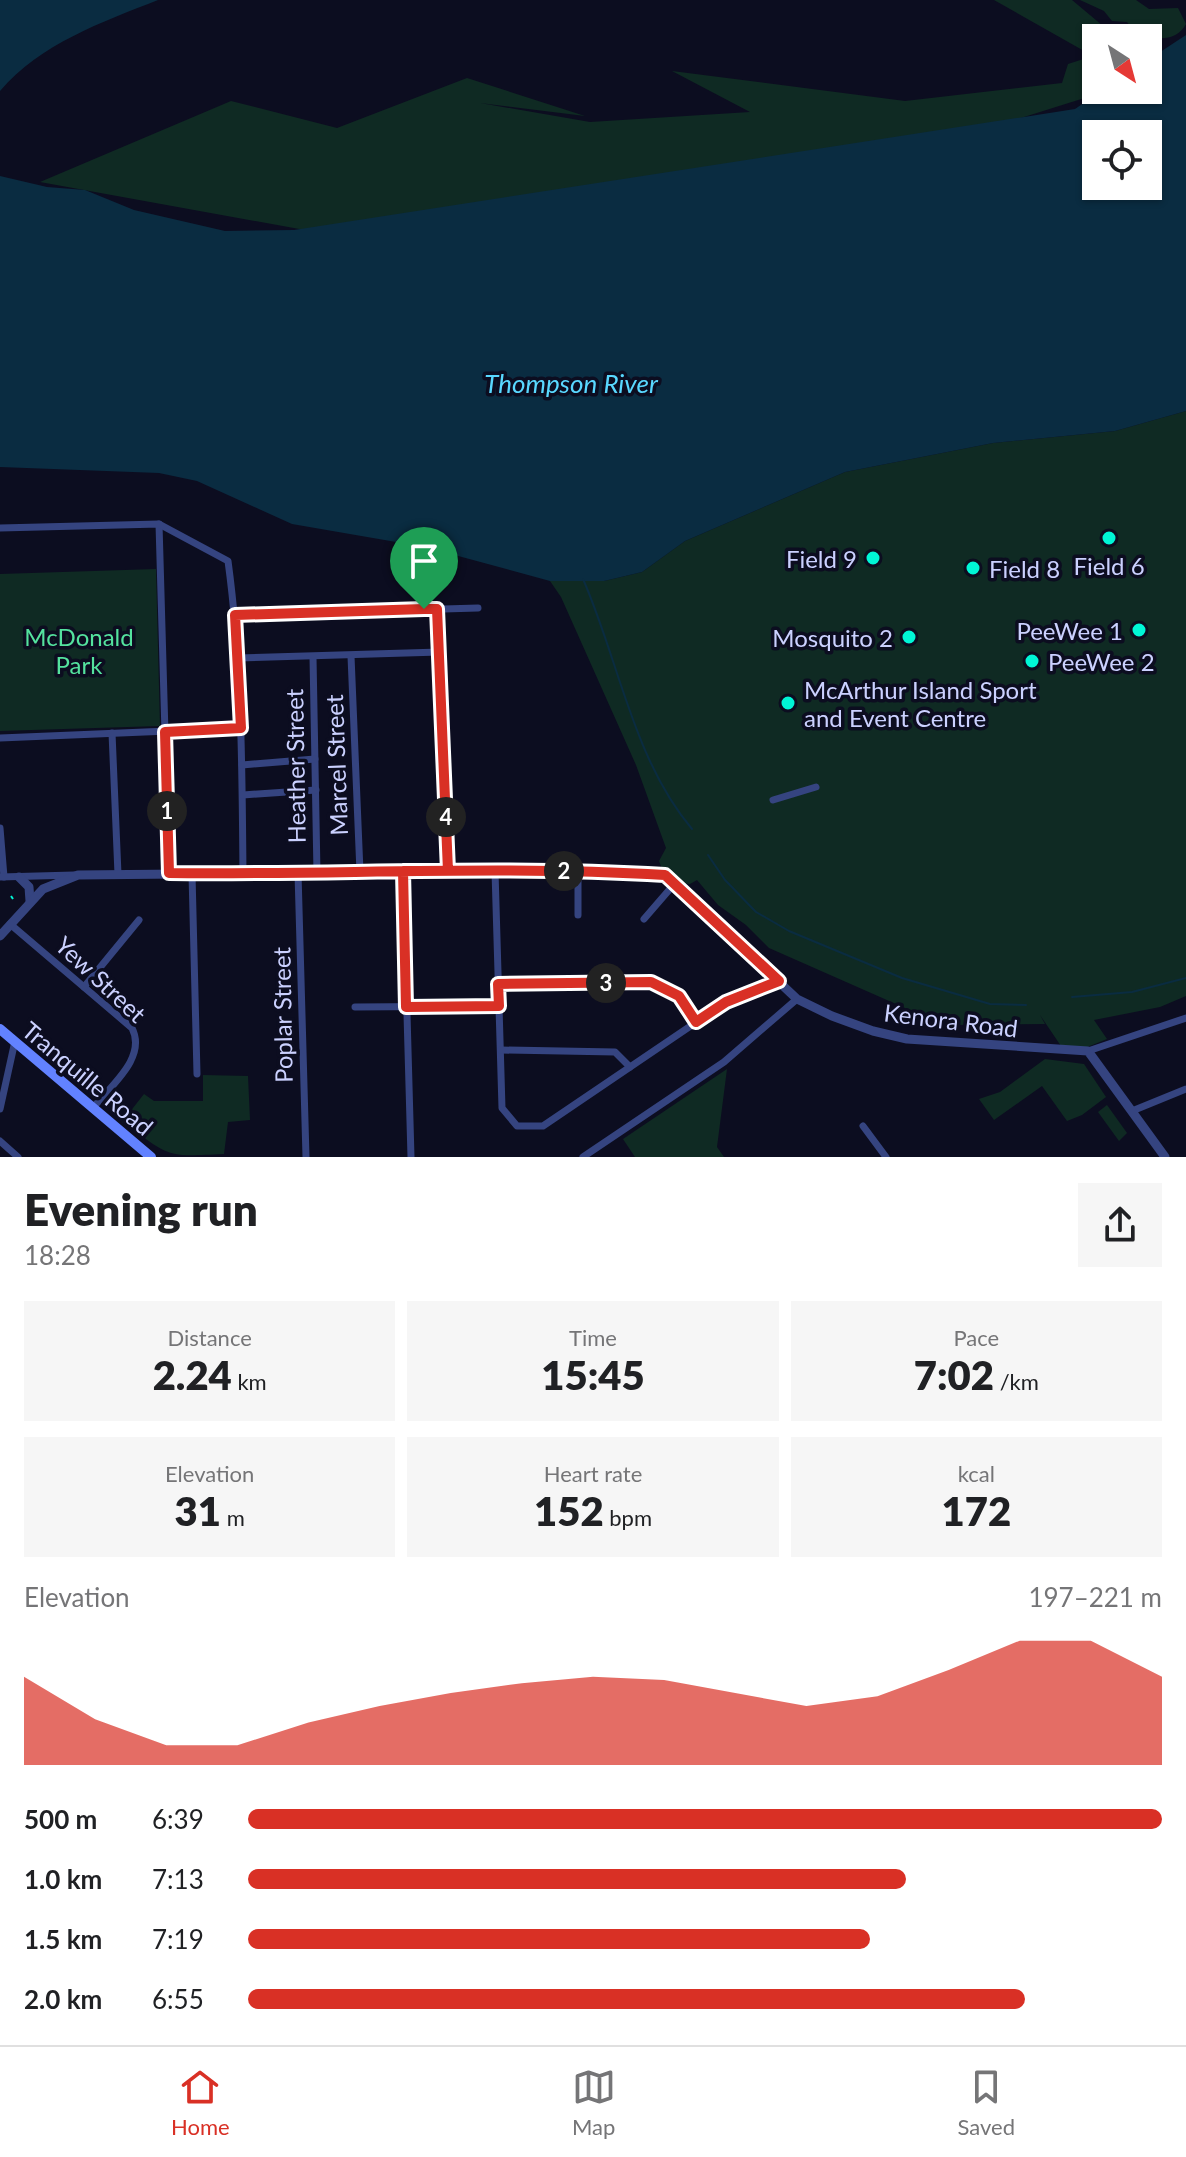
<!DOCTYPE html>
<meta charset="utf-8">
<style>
:root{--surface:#fff;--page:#f6f6f6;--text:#202124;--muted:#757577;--line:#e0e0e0;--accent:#d93025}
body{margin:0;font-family:Lato,sans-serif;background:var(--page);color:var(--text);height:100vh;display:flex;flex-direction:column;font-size:30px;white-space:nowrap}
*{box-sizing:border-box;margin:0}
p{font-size:26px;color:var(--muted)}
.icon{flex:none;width:44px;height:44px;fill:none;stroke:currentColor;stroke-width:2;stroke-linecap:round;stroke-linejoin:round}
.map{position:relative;height:1157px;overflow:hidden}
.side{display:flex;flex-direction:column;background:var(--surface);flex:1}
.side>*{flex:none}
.needle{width:52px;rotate:144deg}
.tools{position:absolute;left:1082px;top:24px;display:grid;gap:16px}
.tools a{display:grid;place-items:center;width:80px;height:80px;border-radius:0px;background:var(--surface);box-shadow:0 2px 6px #0004;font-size:40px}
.pin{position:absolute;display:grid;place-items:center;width:68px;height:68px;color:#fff;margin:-82px -34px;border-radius:50% 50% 50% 0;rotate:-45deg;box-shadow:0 0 8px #0007}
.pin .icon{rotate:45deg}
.km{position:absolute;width:40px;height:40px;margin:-20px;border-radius:50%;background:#222;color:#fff;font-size:22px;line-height:40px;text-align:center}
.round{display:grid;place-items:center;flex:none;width:84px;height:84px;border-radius:0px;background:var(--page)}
.headline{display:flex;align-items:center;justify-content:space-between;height:136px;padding:0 24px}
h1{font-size:44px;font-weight:800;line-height:60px}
.stats{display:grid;grid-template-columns:repeat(3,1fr);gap:12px;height:136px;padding:8px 24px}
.stats div{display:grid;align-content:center;border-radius:0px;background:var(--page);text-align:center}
.stats b{font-size:40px;font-weight:800}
.stats small{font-size:22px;font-weight:400}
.stats p{font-size:22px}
.chart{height:224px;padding:16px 24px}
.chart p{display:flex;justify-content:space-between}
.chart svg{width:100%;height:144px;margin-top:8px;fill:var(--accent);opacity:.7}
ul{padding:0 24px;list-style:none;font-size:26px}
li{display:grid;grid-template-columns:128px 96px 1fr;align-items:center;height:60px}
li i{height:20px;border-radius:10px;background:var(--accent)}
.tab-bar{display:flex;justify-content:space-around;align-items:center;height:112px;border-top:2px solid var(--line);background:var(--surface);font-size:22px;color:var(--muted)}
.tab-bar a{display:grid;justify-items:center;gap:4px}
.tab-bar .active{color:var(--accent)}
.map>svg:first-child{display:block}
.green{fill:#0f2a23}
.water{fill:#0a2c41;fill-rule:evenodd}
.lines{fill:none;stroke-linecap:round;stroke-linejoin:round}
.stream{stroke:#0a2c41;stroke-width:2}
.minor{stroke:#354480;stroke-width:7}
.tertiary{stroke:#354480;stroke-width:9}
.secondary{stroke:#6282ff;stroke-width:10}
.rail{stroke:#00f6d6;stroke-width:2;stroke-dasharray:12 10;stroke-linecap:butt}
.route-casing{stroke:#fff;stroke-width:16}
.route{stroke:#d93025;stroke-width:10}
.poi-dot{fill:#00f6d6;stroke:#0c0d20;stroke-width:3}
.labels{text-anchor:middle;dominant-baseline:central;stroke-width:7;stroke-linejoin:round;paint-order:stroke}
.poi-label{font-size:24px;fill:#cbd1ff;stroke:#0c0d20;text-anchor:end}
.park-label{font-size:24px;fill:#54e29e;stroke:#0c0d20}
.street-label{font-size:24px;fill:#cbd1ff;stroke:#0c0d20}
.water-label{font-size:26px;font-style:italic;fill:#59d8ff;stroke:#0c0d20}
</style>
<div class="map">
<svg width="1186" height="1157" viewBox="0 0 1186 1157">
<rect width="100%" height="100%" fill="#0c0d20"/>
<g class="green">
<polygon points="994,0 1072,0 1109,31 1125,38 1096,38 1096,90 1110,90 983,130 409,249 40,182 231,101 337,128 467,78 585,116 480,103 590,122 750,112 672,71 905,101 1062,83 1068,64 1093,56"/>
<path d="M 1080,0 L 1136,0 L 1149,9 L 1178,8 L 1186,24 C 1174,47 1139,39 1127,22 L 1112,21 L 1104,11 Z"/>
<polygon points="1186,411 1186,996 1160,1007 1094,1020 1107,1039 1080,1050 1063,1049 1040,1015 1045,1024 955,1025 905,1008 769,948 746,925 718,905 697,880 690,884 667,882 659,861 666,848 636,765 561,597 550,581 604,581 642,572 685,541 845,472 993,443 1115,431"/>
<polygon points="156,569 160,726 0,731 0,574"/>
<polygon points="1045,1059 1084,1064 1106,1097 1082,1115 1067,1121 1042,1086 994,1120 979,1099 1000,1092"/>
<polygon points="727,1069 717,1147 724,1157 635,1157 623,1139"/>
<path d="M 203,1075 L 248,1076 L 250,1120 L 228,1122 L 224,1154 C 163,1157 172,1157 122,1122 L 144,1094 L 154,1101 L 203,1101 Z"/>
<polygon points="1107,1105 1127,1133 1119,1141 1098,1112"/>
</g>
<g class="water">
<path d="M 0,0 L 158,0 C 102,22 40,44 0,91 Z"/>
<path d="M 1186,35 L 1186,411 L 1115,431 L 993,443 L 845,472 L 685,541 L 642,572 L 604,581 L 550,581 L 425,547 L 292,524 L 197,481 L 159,473 L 0,467 L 0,176 L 47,187 L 85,190 L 134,210 L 225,231 L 294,230 L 1075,109 L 1103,90 L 1148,90 L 1148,60 ZM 1096,134 L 1148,134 L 1148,186 L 1096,186 Z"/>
</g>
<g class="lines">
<g class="stream">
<path d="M 583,579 C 619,661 633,759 692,829"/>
<polyline points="708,855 725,880 756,912 789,931 902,978 990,1004 1026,1005"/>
<polyline points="1072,997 1132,992 1186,978"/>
</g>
<g class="minor">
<polyline points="159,524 169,873"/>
<path d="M 0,528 L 159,524 L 228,561 C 242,664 242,769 243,874"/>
<polyline points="437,609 448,871"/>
<polyline points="235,615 478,608"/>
<polyline points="351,656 360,872"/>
<polyline points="313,657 317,873"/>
<polyline points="238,658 440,652"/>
<polyline points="112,733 118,874"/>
<polyline points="0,738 241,728"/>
<polyline points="242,765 315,759"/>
<polyline points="243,795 316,790"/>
<polyline points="773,800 816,787"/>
<polyline points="0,828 4,877"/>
<polyline points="403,871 411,1157"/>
<polyline points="495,871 502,1108 517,1126 543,1126 726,1002 779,981"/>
<polyline points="578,871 578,915"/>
<polyline points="298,873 306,1157"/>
<polyline points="192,874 197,1074"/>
<polyline points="0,877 74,875"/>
<polyline points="644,919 676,882"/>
<path d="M 10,924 L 132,1028 C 147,1058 111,1085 93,1108"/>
<polyline points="498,984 651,982 679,996 696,1022"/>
<polyline points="84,987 139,920"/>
<polyline points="355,1007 499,1006"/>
<polyline points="501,1050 615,1052 630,1067"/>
<polyline points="1088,1051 1186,1018"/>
<polyline points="0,1109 15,1041"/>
<polyline points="1132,1111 1186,1089"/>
<polyline points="863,1126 886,1157"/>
<polyline points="0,1141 18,1157"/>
<polyline points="583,1157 724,1062 797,999"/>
</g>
<g class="tertiary">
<polyline points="19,877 29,887 30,901"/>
<polyline points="0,936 43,889 78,875 495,871 665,875 797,999 832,1016 873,1031 907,1039 1088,1051 1165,1157"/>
</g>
<polyline class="secondary" points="0,1029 151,1157"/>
<polyline class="rail" points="11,896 13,899"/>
</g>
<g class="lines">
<defs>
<path id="route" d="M 424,609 L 235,615 L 241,728 L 165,732 L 169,873 C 334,875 500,865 665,875 L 779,981 L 726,1002 L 696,1022 L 679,996 L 651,982 L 498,984 L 499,1006 L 406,1007 L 403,871 L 448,871 L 437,609 L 424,609"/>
</defs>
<use href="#route" class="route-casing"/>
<use href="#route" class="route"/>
</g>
<g class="poi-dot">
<circle cx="1109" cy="538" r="8"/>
<circle cx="873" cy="558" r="8"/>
<circle cx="973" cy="568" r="8"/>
<circle cx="1139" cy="630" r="8"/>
<circle cx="909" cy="637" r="8"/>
<circle cx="1032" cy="661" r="8"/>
<circle cx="788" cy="703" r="8"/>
</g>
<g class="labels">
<g class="poi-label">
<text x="857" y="558">Field 9</text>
<text x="1109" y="565" text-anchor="middle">Field 6</text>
<text x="989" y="568" text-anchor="start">Field 8</text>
<text x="1123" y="630">PeeWee 1</text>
<text x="893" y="637">Mosquito 2</text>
<text x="1048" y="661" text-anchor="start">PeeWee 2</text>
<text x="804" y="689" text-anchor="start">McArthur Island Sport<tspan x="804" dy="28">and Event Centre</tspan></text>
</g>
<g class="park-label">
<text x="79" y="636">McDonald<tspan x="79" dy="28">Park</tspan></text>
</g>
<g class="street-label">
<text transform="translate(336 765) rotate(-92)">Marcel Street</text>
<text transform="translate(295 766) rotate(-91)">Heather Street</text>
<text transform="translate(101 979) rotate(43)">Yew Street</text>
<text transform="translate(282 1015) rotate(-91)">Poplar Street</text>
<text transform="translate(951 1020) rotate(7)">Kenora Road</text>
<text transform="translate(88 1078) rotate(40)">Tranquille Road</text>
</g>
<g class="water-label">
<text x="571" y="383">Thompson River</text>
</g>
</g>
</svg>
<div class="tools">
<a><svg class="needle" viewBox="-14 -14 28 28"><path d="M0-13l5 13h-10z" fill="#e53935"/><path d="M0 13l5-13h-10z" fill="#757577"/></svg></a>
<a><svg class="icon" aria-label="locate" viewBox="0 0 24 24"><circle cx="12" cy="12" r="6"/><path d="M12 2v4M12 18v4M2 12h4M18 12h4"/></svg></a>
</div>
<div class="pin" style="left:424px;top:609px;background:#1e9e55"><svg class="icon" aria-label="arrive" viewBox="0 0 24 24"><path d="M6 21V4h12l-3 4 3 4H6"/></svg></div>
<b class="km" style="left:167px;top:811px">1</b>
<b class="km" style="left:564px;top:871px">2</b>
<b class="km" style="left:606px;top:983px">3</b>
<b class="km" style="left:446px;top:817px">4</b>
</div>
<section class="side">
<div class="headline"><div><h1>Evening run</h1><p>18:28</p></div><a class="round"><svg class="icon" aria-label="share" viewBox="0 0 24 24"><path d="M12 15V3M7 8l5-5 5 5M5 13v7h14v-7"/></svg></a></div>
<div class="stats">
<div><p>Distance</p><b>2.24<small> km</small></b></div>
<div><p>Time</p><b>15:45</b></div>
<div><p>Pace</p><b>7:02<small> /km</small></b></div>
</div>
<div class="stats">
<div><p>Elevation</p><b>31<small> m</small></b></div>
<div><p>Heart rate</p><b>152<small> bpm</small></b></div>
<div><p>kcal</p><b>172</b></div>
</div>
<div class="chart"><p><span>Elevation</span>197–221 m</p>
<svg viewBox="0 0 160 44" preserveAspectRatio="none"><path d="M0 44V17L10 30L20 38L30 38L40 31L50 26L60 22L70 19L80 17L90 18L100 22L110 26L120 23L130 15L140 6L150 6L160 17V44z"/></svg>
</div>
<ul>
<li><b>500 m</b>6:39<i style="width:100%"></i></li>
<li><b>1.0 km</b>7:13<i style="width:72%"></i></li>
<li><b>1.5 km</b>7:19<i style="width:68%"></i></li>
<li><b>2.0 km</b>6:55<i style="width:85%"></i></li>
</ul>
</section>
<nav class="tab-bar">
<a class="active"><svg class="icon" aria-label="home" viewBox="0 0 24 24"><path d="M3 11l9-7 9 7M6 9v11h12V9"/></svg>Home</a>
<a><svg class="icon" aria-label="map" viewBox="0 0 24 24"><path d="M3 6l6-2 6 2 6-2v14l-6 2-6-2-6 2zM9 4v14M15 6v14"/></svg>Map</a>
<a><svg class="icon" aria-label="saved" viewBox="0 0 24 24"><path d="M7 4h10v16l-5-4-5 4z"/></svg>Saved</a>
</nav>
